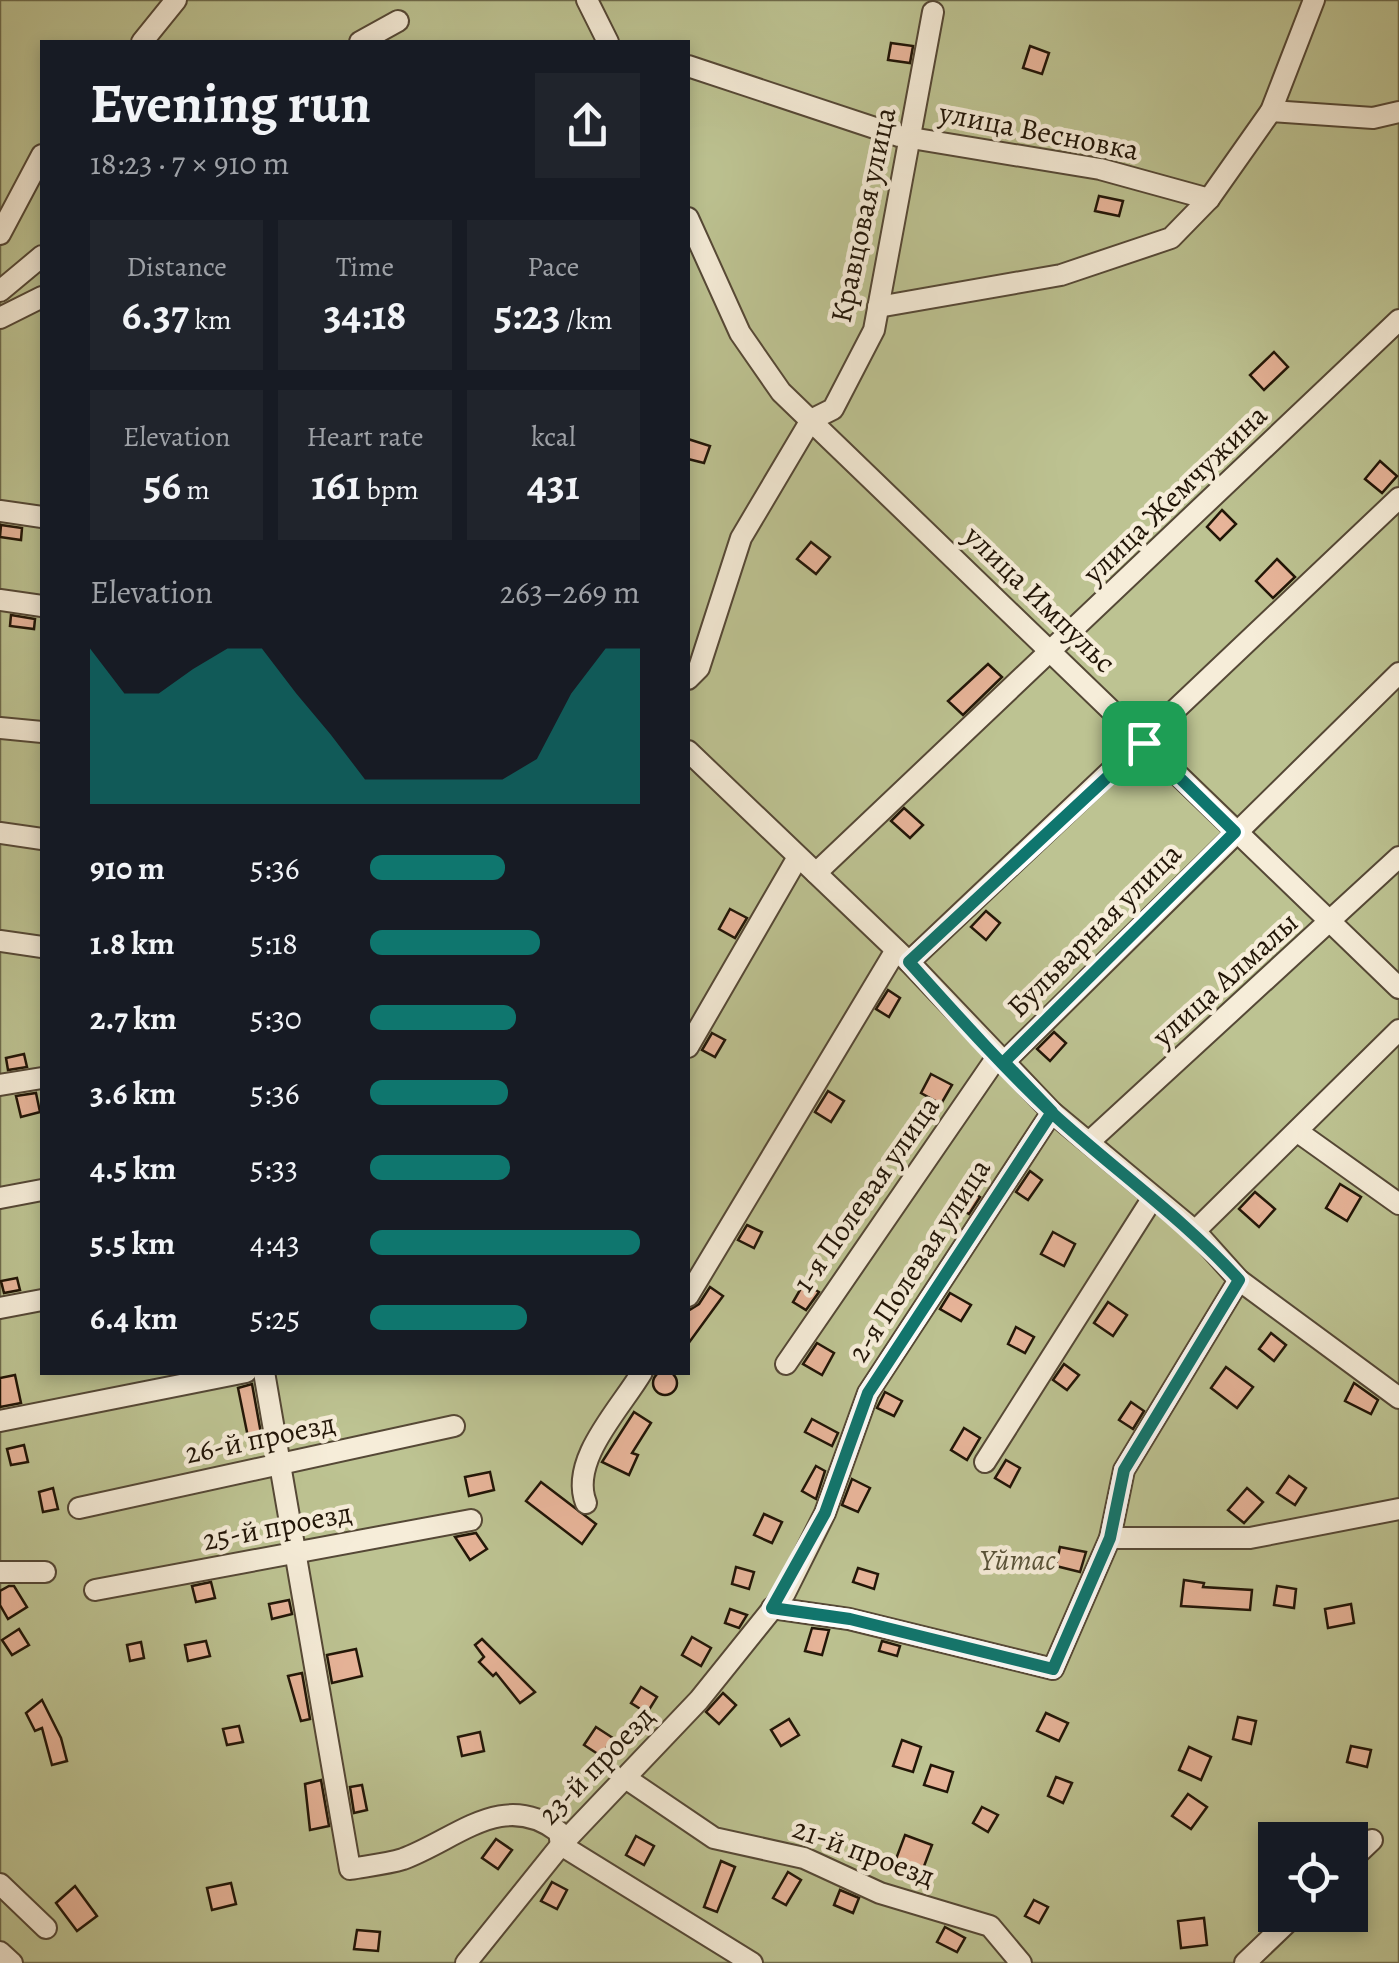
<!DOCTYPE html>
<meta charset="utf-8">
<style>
:root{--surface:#171b24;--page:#20242c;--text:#f1f3f6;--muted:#9ea1a6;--accent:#0f766e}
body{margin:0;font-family:Alegreya,serif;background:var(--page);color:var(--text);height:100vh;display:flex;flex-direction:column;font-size:38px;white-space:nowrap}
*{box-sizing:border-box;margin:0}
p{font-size:32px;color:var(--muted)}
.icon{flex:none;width:55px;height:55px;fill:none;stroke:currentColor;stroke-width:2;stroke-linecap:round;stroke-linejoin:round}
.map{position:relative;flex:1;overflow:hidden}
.drawer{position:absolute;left:40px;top:40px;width:650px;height:1335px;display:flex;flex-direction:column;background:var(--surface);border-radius:0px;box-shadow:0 5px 15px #0003}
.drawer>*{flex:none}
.tools{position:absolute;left:1258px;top:1822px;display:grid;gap:20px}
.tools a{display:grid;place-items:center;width:110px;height:110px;border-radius:0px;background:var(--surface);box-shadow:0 5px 15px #0003;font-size:50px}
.pin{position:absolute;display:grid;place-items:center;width:85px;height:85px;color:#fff;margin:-42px;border-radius:20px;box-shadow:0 5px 15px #0006}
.round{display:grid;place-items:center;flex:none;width:105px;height:105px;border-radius:0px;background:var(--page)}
.headline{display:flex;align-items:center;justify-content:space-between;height:170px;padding:0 50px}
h1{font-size:55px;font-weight:700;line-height:75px}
.stats{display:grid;grid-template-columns:repeat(3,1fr);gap:15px;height:170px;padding:10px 50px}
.stats div{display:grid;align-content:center;border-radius:0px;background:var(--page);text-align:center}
.stats b{font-size:42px;font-weight:700}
.stats small{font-size:28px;font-weight:400}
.stats p{font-size:28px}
.chart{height:280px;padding:20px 50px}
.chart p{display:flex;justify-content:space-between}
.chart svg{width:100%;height:180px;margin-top:10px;fill:var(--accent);opacity:.7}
ul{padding:0 50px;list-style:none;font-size:32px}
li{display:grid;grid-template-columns:160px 120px 1fr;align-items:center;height:75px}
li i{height:25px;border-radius:12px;background:var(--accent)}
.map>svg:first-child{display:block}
.green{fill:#bdc392;stroke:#6f6c4c;stroke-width:2.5;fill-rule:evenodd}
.building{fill:#e8b59a;stroke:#211507;stroke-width:2.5}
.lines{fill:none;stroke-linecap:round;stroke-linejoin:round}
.minor-casing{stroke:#554836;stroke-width:24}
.minor{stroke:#f6edd9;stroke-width:20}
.route-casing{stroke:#fff;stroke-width:20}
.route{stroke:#0f766e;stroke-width:12}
.labels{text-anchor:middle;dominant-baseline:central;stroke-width:9;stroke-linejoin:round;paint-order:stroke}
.street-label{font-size:30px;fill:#211507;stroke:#f6edd9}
.park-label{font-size:30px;font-style:italic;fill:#585238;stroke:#f6edd9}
</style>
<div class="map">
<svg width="1399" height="1963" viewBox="0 0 1399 1963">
<rect width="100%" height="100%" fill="#f1e3c5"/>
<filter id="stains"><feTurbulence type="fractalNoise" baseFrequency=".002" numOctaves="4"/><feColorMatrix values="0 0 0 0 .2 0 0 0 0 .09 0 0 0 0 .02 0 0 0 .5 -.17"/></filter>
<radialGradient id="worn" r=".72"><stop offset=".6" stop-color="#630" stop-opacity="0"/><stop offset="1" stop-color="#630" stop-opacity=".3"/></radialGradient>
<path class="green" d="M 0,0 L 1399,0 L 1399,1963 L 0,1963 ZM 42,42 L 688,42 L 688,1372 L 42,1372 ZM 1275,1840 L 1350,1840 L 1350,1915 L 1275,1915 Z"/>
<g class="building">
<polygon points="891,43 913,46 910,63 888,60"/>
<polygon points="1030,46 1049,53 1042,74 1023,68"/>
<polygon points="1099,196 1123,201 1119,216 1095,211"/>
<polygon points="1274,352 1288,367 1264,390 1250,375"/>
<polygon points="688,439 710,446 704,463 688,459"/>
<polygon points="1380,461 1397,476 1382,493 1365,479"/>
<polygon points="1222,510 1236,524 1220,540 1207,527"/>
<polygon points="1,525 22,528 21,540 0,537"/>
<polygon points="811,542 830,557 816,574 797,559"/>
<polygon points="1277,559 1295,577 1273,598 1256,581"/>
<polygon points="11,615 35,619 34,629 10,626"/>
<polygon points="988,664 1002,677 963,715 948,701"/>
<polygon points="904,808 923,825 910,838 891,821"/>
<polygon points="730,909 747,918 735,938 719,929"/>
<polygon points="986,911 1000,923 986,940 971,927"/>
<polygon points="888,990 900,998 889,1017 876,1009"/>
<polygon points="1054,1032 1066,1043 1050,1061 1037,1049"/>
<polygon points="712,1033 725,1040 715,1057 702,1050"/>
<polygon points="24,1054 27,1067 8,1070 6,1058"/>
<polygon points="931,1074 952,1085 941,1104 921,1093"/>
<polygon points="828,1091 844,1101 831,1122 815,1112"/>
<polygon points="36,1093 40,1112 21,1117 16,1096"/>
<polygon points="1030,1171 1042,1180 1028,1200 1016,1192"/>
<polygon points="1340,1184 1361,1197 1347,1221 1326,1208"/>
<polygon points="963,1186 980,1197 969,1214 952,1203"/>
<polygon points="1255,1192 1275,1209 1259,1227 1239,1209"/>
<polygon points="747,1225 762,1232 754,1248 738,1240"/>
<polygon points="1053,1232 1075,1244 1064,1266 1041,1254"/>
<polygon points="17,1278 20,1290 4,1293 1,1281"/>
<polygon points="804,1283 819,1292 806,1310 793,1302"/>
<polygon points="710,1287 723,1296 688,1344 688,1311 699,1304"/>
<polygon points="950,1293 971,1305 961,1321 940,1309"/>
<polygon points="1108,1302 1127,1315 1113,1336 1094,1323"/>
<polygon points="1016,1327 1034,1337 1025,1353 1008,1344"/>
<polygon points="1271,1333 1286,1345 1274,1361 1259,1349"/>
<polygon points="817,1343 834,1353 822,1375 803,1364"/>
<polygon points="1064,1364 1079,1375 1067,1390 1053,1380"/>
<polygon points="1226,1367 1253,1387 1237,1408 1211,1388"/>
<circle cx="665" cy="1383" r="12"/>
<polygon points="15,1375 21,1403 0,1407 0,1378"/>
<polygon points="1354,1383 1378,1400 1371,1414 1345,1401"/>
<polygon points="252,1384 262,1439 249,1442 238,1388"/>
<polygon points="885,1392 902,1401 894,1416 877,1408"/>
<polygon points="1131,1402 1144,1411 1133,1429 1119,1420"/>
<polygon points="634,1412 651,1423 632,1453 638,1455 629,1475 602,1462"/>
<polygon points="812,1419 838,1433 832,1446 805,1432"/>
<polygon points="964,1428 980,1438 967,1460 951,1450"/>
<polygon points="24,1445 28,1462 11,1465 7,1449"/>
<polygon points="1006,1460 1020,1468 1010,1487 995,1478"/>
<polygon points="816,1466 825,1471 816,1499 802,1491"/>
<polygon points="490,1472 494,1490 469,1496 465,1477"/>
<polygon points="1289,1476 1306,1488 1295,1505 1277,1493"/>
<polygon points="852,1479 870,1488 858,1512 842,1505"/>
<polygon points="541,1482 596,1524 582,1544 526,1501"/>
<polygon points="53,1488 58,1509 43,1512 39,1492"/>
<polygon points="1247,1488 1263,1502 1244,1523 1228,1510"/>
<polygon points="764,1514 782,1522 772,1543 754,1535"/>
<polygon points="476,1533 487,1549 470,1560 455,1537"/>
<polygon points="1060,1547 1086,1552 1080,1572 1056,1566"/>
<polygon points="736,1567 754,1572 749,1589 732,1584"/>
<polygon points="858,1568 878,1574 874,1589 853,1582"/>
<polygon points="1184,1580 1204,1583 1203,1587 1252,1590 1250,1610 1181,1606"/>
<polygon points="211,1582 215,1598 196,1602 192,1586"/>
<polygon points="9,1586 14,1586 27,1607 8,1619 0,1605 0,1591"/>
<polygon points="1277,1586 1296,1589 1294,1608 1274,1605"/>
<polygon points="289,1600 292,1614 272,1619 269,1604"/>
<polygon points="1351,1604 1354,1623 1328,1628 1325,1609"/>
<polygon points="730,1609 747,1615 739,1628 725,1623"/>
<polygon points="812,1628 829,1630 822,1655 805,1651"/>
<polygon points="19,1629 29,1645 12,1655 2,1640"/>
<polygon points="692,1637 711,1648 701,1666 682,1655"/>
<polygon points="482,1639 535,1692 520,1703 496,1673 493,1676 479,1662 484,1657 475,1645"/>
<polygon points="206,1641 210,1656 188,1661 185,1645"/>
<polygon points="882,1641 900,1646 897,1656 879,1651"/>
<polygon points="141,1642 144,1658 130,1661 127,1645"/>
<polygon points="356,1649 362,1676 332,1683 327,1655"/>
<polygon points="302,1673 310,1719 301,1721 288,1676"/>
<polygon points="641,1687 657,1697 647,1713 631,1703"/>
<polygon points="723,1693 736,1705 719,1724 706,1712"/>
<polygon points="42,1700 61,1738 67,1761 52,1765 42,1728 35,1731 26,1713"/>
<polygon points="1046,1713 1068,1723 1059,1741 1037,1731"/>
<polygon points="1238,1717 1256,1721 1251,1744 1233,1739"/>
<polygon points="789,1719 799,1735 781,1746 771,1730"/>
<polygon points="239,1726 243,1742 227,1745 223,1729"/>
<polygon points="596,1727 613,1738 601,1756 584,1745"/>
<polygon points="480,1732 484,1751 462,1756 458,1737"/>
<polygon points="902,1740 921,1747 913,1772 893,1766"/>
<polygon points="1351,1746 1371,1750 1367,1767 1347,1762"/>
<polygon points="1189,1747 1211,1757 1201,1780 1179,1770"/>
<polygon points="931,1765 953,1772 947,1792 924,1785"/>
<polygon points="1056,1777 1072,1783 1063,1803 1048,1796"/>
<polygon points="321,1780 329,1826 310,1830 305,1784"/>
<polygon points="362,1785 367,1810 354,1813 350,1787"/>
<polygon points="1188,1794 1207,1807 1191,1829 1172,1816"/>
<polygon points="982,1807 998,1815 988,1832 973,1823"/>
<polygon points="905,1835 932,1845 923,1869 896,1859"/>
<polygon points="636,1836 654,1846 644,1865 626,1855"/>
<polygon points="496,1839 512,1850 498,1869 482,1858"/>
<polygon points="721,1861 735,1867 717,1912 704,1907"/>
<polygon points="788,1872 801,1880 786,1905 773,1898"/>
<polygon points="552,1882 567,1890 557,1909 541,1901"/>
<polygon points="231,1883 236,1904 212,1910 207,1888"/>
<polygon points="75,1886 97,1916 77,1931 56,1903"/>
<polygon points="840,1890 859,1898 853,1913 834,1905"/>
<polygon points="1034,1900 1048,1907 1039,1923 1025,1916"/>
<polygon points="1204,1918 1207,1945 1181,1948 1178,1921"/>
<polygon points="945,1927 965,1938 957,1952 937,1942"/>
<polygon points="357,1930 380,1932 378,1951 354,1949"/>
</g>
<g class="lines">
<defs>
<g id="minor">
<polyline points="587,0 608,42"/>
<polyline points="142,42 176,0"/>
<polyline points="360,42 398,21"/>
<polyline points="688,66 899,136 1100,169 1209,199"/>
<polyline points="1271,111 1373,118 1399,112"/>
<polyline points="688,218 740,333 781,392 1399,988"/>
<polyline points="0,234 42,155"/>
<polyline points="0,291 42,256"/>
<polyline points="878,307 1061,275 1171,238 1209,199 1271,111 1314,0"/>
<polyline points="0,318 42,297"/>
<polyline points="0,511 42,517"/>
<polyline points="0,600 42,606"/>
<polyline points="688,679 699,668 741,538 811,420 833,409 874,330 933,12"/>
<polyline points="0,728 42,732"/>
<polyline points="688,751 909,962 1052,1112 1195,1231 1239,1280 1399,1398"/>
<polyline points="0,833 42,839"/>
<polyline points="816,873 1399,320"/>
<polyline points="0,941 42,947"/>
<polyline points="909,962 1399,498"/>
<polyline points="688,1047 798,857"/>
<polyline points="1004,1062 1399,673"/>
<polyline points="0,1085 42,1078"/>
<polyline points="1298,1132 1399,1204"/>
<polyline points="1089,1142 1399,857"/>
<polyline points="0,1198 42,1190"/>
<polyline points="1195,1231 1399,1030"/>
<polyline points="688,1296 896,950"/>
<polyline points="0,1308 42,1300"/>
<polyline points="786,1364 997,1057"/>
<path d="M 264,1372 L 350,1869 C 367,1866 387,1864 403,1859 C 457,1839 503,1789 559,1832 L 561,1845 L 752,1963"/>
<polyline points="0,1421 246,1372"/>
<polyline points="985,1462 1152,1199"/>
<path d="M 586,1503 C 569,1460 621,1408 642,1372"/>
<polyline points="79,1508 454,1426"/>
<polyline points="1110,1538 1250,1538 1399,1509"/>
<polyline points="0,1572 45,1572"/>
<polyline points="95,1590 471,1520"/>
<polyline points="772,1608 849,1619 1053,1669 1110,1538 1124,1470 1239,1280"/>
<polyline points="627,1779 714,1838 804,1858 880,1893 990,1926 1021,1963"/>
<polyline points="1350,1861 1372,1840"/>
<polyline points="0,1884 46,1928"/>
<polyline points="0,1952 12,1963"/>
<polyline points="466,1963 561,1845 699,1700 785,1593 825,1513 868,1393 1052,1112"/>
<polyline points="1245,1963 1295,1915"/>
</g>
</defs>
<use href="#minor" class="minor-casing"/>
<use href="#minor" class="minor"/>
</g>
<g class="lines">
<defs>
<path id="route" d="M 1144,743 L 1235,832 L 1004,1062 L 1052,1112 L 868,1393 L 825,1513 L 772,1608 L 850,1619 L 1053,1669 L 1110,1538 L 1124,1470 L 1239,1280 C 1182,1217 1113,1169 1051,1112 C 1001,1065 955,1013 909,962 L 1144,743"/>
</defs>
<use href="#route" class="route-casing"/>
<use href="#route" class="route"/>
</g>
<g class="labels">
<g class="street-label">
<text transform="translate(1039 131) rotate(11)">улица Весновка</text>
<text transform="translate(863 215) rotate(-78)">Кравцовая улица</text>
<text transform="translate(1175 494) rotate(-44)">улица Жемчужина</text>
<text transform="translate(1040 599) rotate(44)">улица Импульс</text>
<text transform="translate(1094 930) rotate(-45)">Бульварная улица</text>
<text transform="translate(1225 979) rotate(-42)">улица Алмалы</text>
<text transform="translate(866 1194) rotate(-55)">1-я Полевая улица</text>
<text transform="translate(919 1260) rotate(-57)">2-я Полевая улица</text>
<text transform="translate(260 1438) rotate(-12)">26-й проезд</text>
<text transform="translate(277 1526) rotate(-11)">25-й проезд</text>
<text transform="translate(596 1765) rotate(-46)">23-й проезд</text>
<text transform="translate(864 1852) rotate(20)">21-й проезд</text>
</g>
<g class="park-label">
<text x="1018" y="1560">Үйтас</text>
</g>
</g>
<rect width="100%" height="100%" filter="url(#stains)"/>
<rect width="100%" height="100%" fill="url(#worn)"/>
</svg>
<div class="tools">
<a><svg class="icon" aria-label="locate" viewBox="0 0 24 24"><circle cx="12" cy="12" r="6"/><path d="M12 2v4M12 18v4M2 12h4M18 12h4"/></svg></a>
</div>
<div class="pin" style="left:1144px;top:743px;background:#1e9e55"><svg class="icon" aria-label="arrive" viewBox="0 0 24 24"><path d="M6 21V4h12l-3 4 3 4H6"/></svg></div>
<section class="drawer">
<div class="headline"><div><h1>Evening run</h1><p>18:23 · 7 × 910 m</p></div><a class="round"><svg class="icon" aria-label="share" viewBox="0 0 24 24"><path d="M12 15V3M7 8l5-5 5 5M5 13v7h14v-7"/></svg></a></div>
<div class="stats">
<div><p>Distance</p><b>6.37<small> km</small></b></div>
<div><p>Time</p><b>34:18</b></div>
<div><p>Pace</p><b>5:23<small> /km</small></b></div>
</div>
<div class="stats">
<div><p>Elevation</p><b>56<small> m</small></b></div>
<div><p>Heart rate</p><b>161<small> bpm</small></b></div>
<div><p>kcal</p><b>431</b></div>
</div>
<div class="chart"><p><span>Elevation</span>263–269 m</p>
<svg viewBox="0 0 160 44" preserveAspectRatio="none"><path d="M0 44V6L10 17L20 17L30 11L40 6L50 6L60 17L70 27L80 38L90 38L100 38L110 38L120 38L130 33L140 17L150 6L160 6V44z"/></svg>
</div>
<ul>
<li><b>910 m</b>5:36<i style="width:50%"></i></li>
<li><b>1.8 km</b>5:18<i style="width:63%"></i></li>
<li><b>2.7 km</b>5:30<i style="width:54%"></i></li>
<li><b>3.6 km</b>5:36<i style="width:51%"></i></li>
<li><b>4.5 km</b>5:33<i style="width:52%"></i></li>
<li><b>5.5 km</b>4:43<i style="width:100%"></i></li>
<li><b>6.4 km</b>5:25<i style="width:58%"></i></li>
</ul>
</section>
</div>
